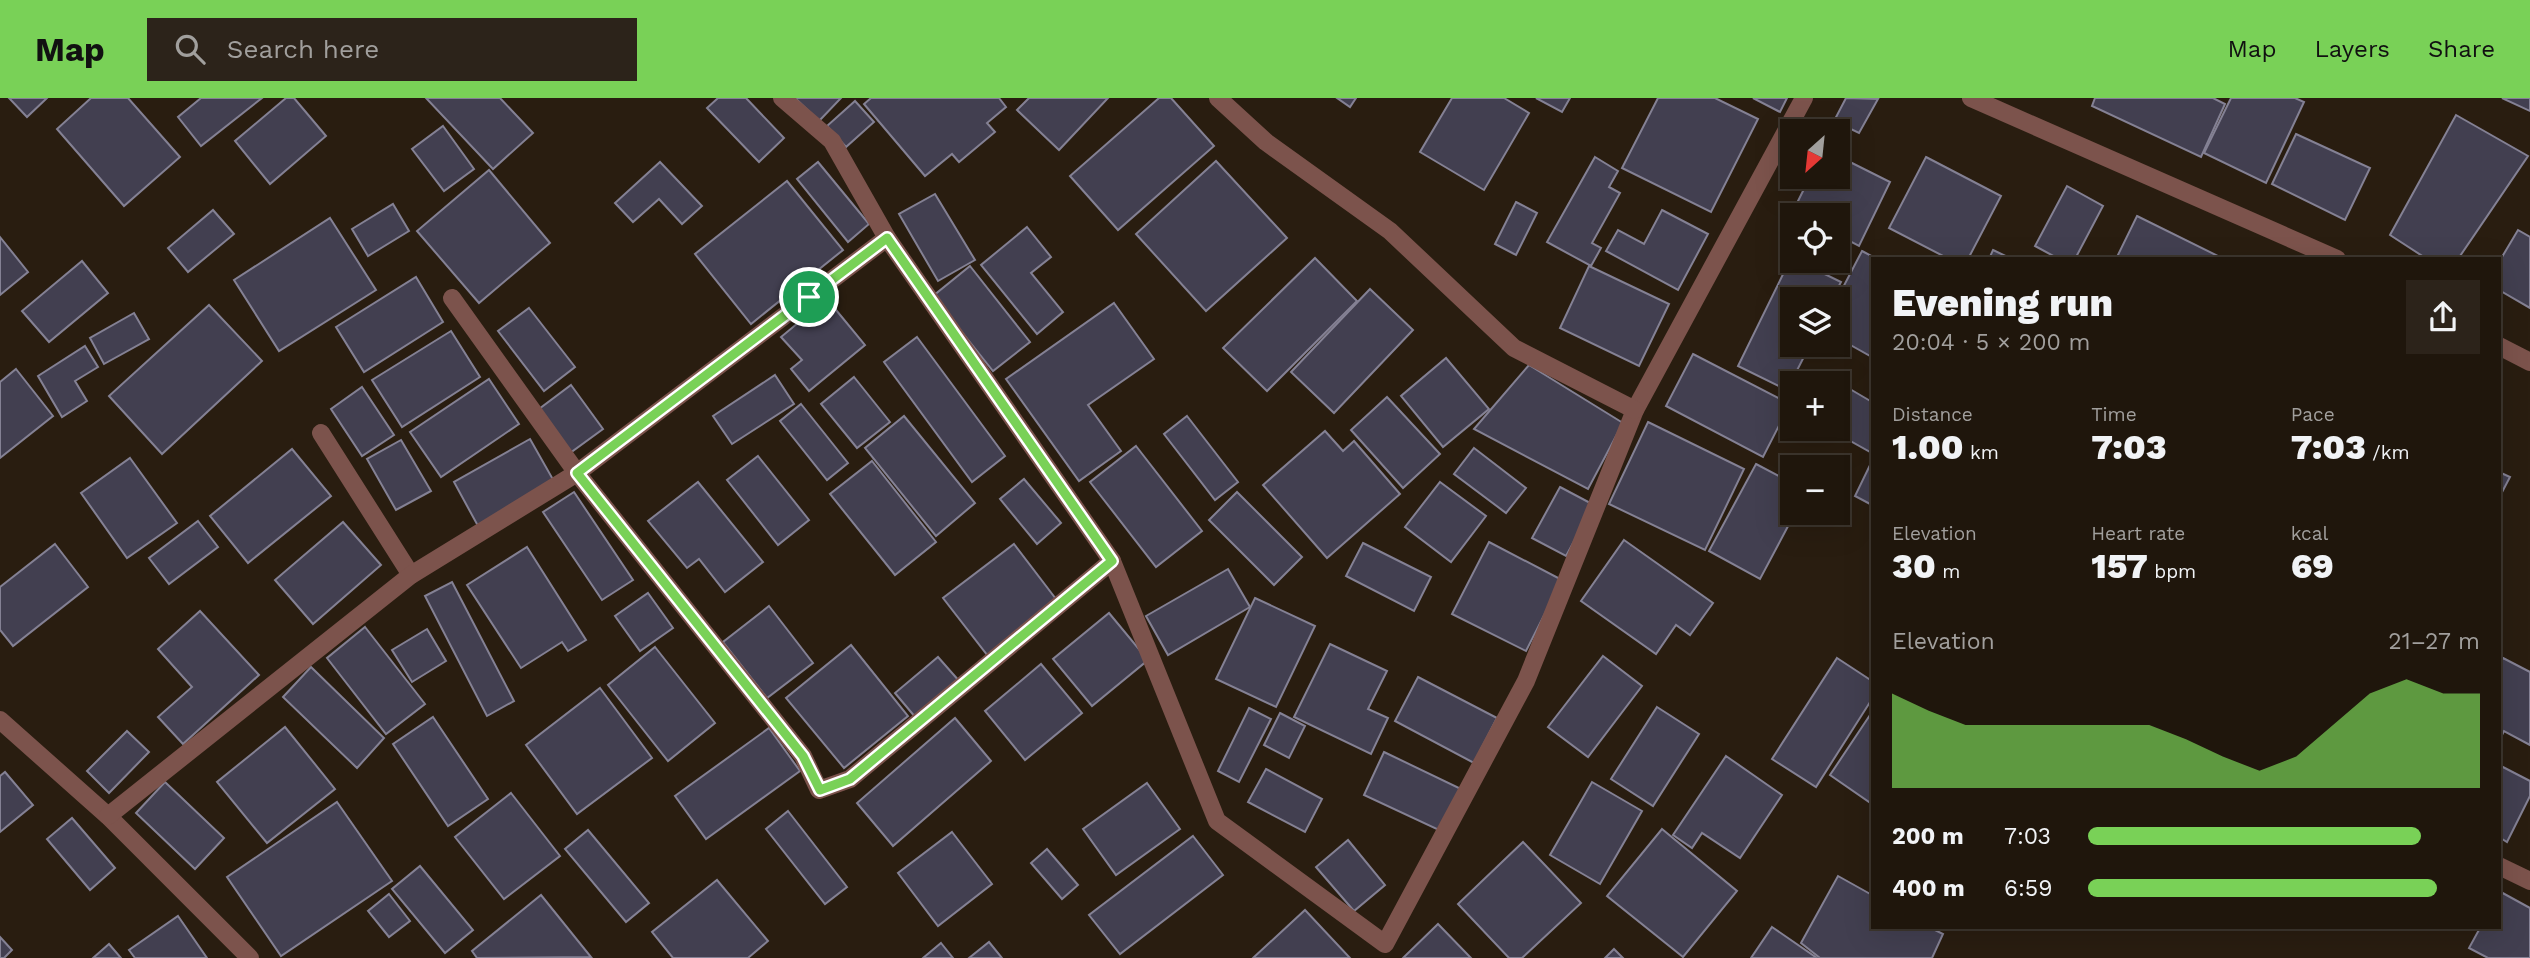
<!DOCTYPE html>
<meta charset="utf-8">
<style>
:root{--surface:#1f160c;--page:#2c231a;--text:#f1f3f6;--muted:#a19f9d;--line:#3c352d;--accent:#79d157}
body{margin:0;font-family:"Work Sans",sans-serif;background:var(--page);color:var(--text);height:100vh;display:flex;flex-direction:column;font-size:26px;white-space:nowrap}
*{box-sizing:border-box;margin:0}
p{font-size:23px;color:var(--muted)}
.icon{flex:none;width:38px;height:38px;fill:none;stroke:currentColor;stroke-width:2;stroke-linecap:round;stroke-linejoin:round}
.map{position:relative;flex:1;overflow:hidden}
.details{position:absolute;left:1871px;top:159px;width:630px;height:672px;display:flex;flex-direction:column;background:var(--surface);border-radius:0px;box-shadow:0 7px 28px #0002,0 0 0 2px var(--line)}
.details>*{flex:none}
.needle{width:46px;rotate:207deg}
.tools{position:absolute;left:1780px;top:21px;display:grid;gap:14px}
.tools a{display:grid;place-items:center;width:70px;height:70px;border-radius:0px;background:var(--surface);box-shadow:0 7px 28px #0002,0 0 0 2px var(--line);font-size:35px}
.pin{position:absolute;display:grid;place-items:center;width:60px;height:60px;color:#fff;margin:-30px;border:4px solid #fff;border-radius:50%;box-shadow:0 2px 7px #0007}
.round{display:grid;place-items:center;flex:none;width:74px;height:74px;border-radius:0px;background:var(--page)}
.overview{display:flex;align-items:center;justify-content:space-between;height:119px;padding:0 21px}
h1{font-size:38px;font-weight:800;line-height:52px}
.figures{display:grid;grid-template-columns:repeat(3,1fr);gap:10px;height:119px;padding:7px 21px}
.figures div{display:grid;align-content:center}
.figures b{font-size:35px;font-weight:800}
.figures small{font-size:19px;font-weight:400}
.figures p{font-size:19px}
.chart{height:196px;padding:14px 21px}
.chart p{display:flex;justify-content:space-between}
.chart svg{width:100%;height:126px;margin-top:7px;fill:var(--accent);opacity:.7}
ul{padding:0 21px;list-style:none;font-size:23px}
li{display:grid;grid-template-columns:112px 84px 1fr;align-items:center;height:52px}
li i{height:18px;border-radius:9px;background:var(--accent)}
header{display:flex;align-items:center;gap:42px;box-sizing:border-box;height:98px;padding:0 35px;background:var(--accent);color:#111}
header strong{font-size:33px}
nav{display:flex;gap:38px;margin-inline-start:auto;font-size:24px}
.search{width:490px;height:63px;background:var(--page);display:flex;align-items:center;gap:18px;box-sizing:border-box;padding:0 24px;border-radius:0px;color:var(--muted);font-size:26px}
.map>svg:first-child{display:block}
.building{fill:#423f50;stroke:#848194;stroke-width:2}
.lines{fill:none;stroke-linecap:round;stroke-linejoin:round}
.minor{stroke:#7c534c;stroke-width:18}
.route-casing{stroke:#fff;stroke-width:14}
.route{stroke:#79d157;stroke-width:9}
</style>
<header>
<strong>Map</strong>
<div class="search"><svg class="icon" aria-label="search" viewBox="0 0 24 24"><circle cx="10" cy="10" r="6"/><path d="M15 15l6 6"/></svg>Search here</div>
<nav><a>Map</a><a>Layers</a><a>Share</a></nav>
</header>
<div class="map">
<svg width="2530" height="860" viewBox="0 0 2530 860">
<rect width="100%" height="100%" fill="#291d10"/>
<g class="building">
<polygon points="9,0 47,0 27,19"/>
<polygon points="91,0 128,0 180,59 124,108 57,31"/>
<polygon points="201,0 262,0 201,48 178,19"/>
<polygon points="286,0 294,0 326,38 270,86 235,43"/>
<polygon points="426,0 500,0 533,35 493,71"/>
<polygon points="718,0 746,0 784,40 759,64 707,10"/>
<polygon points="795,0 841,0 819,23"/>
<polygon points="871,0 999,0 1006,9 987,25 995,34 959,64 952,56 925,78 864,6"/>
<polygon points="1029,0 1108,0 1059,52 1017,12"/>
<polygon points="1159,0 1171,0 1214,48 1118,132 1070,78"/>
<polygon points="1337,0 1356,0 1350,9"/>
<polygon points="1452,0 1504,0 1529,15 1484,92 1420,54"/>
<polygon points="1536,0 1570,0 1562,14"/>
<polygon points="1658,0 1715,0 1758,21 1711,114 1622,70"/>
<polygon points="1753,0 1787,0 1780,14"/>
<polygon points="1846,0 1878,1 1859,35 1834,23"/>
<polygon points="2095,0 2213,0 2225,6 2201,59 2092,8"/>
<polygon points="2231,0 2295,0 2304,4 2266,85 2204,55"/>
<polygon points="2502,0 2530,0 2530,13"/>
<polygon points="855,3 874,24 846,49 827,28"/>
<polygon points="2456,17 2528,58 2458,161 2427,161 2390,137"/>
<polygon points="443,28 474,71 444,93 412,51"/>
<polygon points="2296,36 2370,70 2345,122 2272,86"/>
<polygon points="1838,58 1890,84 1859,148 1838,137 1838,117 1797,117 1792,115 1810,79 1838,79"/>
<polygon points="1595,59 1618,73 1609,89 1620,95 1592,145 1601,150 1591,168 1547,144"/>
<polygon points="1926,59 2001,98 1968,161 1949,161 1889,130"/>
<polygon points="1216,63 1287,140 1206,213 1136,136"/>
<polygon points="660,64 702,108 682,126 659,101 633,124 615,105"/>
<polygon points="818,64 869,126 848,144 797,81"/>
<polygon points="489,72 550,145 479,205 417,133"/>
<polygon points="787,83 843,152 751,226 695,156"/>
<polygon points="2067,88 2103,108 2075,161 2059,161 2035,148"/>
<polygon points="935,96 975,162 938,183 899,116"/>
<polygon points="1516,104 1537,115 1516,157 1495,146"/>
<polygon points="393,106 409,133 368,158 352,131"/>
<polygon points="213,112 234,136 188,174 168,150"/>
<polygon points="1662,112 1708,136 1678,192 1606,153 1618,132 1644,146"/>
<polygon points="2137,118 2224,161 2116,161"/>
<polygon points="330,120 376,192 279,253 234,182"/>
<polygon points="1027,129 1051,159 1031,175 1063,214 1037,236 981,167"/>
<polygon points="2518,132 2530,139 2530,210 2499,192 2499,164"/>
<polygon points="0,139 28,174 0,197"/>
<polygon points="1993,152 2012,161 1989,161"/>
<polygon points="1862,153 1877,161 1872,161 1872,259 1838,240 1837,201"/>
<polygon points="1315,160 1357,203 1267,293 1223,250"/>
<polygon points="1791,160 1792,163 1798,163 1841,184 1832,201 1792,201 1792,247 1810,247 1787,292 1738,268"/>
<polygon points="82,163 108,195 49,244 22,213"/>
<polygon points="970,168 1030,244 993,273 933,198"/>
<polygon points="1589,168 1669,206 1639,268 1560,230"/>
<polygon points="416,179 443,224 364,274 336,229"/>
<polygon points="1370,191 1413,232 1334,315 1291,274"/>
<polygon points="827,201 865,247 809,293 791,271 802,262 781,239"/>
<polygon points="1114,205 1154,261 1088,307 1121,353 1079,383 1006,281"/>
<polygon points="209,207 262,263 162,356 109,298"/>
<polygon points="529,210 575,269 544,293 498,233"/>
<polygon points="134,215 149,241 104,266 90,240"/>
<polygon points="451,233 480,279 402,329 372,282"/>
<polygon points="917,239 1005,358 972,384 884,264"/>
<polygon points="85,248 98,269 75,283 87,303 62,319 38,278"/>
<polygon points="1693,256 1790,306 1763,359 1666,308"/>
<polygon points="1446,260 1489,311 1443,349 1401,298"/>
<polygon points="1529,267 1623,325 1588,391 1474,331"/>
<polygon points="16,271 53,318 0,360 0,284"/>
<polygon points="775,277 794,306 732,346 713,318"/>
<polygon points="854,279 890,324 857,350 821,306"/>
<polygon points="489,281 519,326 441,379 410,334"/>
<polygon points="1838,284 1872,304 1872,355 1829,331 1838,331"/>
<polygon points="571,287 603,331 570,355 539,311"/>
<polygon points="362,289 394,337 362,358 331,311"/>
<polygon points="1387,299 1440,356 1403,390 1351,332"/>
<polygon points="801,306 848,365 827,382 780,323"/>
<polygon points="904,318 975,405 936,438 865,350"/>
<polygon points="1187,318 1238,384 1215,402 1164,336"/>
<polygon points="1648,324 1744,371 1705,452 1609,406"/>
<polygon points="1325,333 1343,353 1354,343 1400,396 1327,460 1263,387"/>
<polygon points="530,341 555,385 478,428 454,384"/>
<polygon points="401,342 431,393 396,412 367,361"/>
<polygon points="1136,348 1202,433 1156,469 1090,384"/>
<polygon points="1474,350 1526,390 1506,415 1454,376"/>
<polygon points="292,351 331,398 248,465 210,418"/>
<polygon points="758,358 809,422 778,447 727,382"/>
<polygon points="130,360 177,425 127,460 81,395"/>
<polygon points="872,363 936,444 895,477 830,396"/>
<polygon points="1872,363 1872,407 1855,398"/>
<polygon points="1756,366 1792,385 1792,415 1795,415 1760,481 1709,453"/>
<polygon points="2499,374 2510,379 2499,400"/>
<polygon points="1024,381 1061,425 1037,446 1000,401"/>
<polygon points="698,384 763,464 725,494 699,461 687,470 648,423"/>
<polygon points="1440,384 1486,418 1451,464 1405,429"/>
<polygon points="1560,389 1594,407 1566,458 1532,440"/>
<polygon points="574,394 633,482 602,502 543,414"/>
<polygon points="1237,394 1302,459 1274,487 1209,422"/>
<polygon points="198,423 218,449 169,486 149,460"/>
<polygon points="343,424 381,467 313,526 275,482"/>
<polygon points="1624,442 1713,505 1690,537 1676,527 1656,556 1581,503"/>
<polygon points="1489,444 1562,482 1526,553 1452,516"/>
<polygon points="1363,445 1431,479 1414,513 1346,478"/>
<polygon points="55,446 88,489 13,548 0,532 0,489"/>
<polygon points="1014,446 1059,505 988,558 943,500"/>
<polygon points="527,449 586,542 568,553 562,544 521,570 467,487"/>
<polygon points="1228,471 1250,509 1168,557 1146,518"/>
<polygon points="452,484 514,603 487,618 425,498"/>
<polygon points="648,495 673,530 640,553 615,518"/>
<polygon points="1255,500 1315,528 1276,609 1216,581"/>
<polygon points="769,508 813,565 767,600 723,544"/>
<polygon points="200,513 259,577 183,646 158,619 192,589 158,551"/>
<polygon points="1109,515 1148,562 1092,608 1053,561"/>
<polygon points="365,529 425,606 386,636 327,560"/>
<polygon points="427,531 446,563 412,584 392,552"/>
<polygon points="1330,546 1387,573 1368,611 1388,620 1371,656 1294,619"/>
<polygon points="851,547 908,618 844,670 786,600"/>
<polygon points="655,549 715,625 668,663 608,587"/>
<polygon points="1603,558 1642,588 1588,659 1548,629"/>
<polygon points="938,559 960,584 916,620 895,595"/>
<polygon points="1837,560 1872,583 1872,601 1816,689 1772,661"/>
<polygon points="2503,560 2530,574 2530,647 2504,633 2499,643 2499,568"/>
<polygon points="1041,566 1082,615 1025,662 985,613"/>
<polygon points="311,569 384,640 357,670 283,599"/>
<polygon points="1418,579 1497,620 1474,665 1395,623"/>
<polygon points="600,590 652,660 577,716 526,647"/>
<polygon points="1657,609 1699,636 1653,708 1611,681"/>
<polygon points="1249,610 1271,621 1239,684 1218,673"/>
<polygon points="1872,614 1872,706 1830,677"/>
<polygon points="1280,615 1305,628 1289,660 1264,647"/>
<polygon points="433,619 488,701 448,728 393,646"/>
<polygon points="955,620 991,663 893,748 857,705"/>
<polygon points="285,629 335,691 267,745 217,684"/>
<polygon points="769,630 800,673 706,741 675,698"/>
<polygon points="127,633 149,654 109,695 87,673"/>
<polygon points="1384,654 1461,691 1441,733 1364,697"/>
<polygon points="1726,658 1782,697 1740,760 1702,735 1692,750 1673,737"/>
<polygon points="2499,667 2530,683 2530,698 2507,744 2499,739"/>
<polygon points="1266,671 1322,701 1305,734 1248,704"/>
<polygon points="5,674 33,707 0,734 0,678"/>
<polygon points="165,684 224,740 195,771 136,715"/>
<polygon points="1592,684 1642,713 1600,786 1550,757"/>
<polygon points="1147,685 1180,731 1116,777 1083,731"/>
<polygon points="511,695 560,758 504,801 455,739"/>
<polygon points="337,704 392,783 281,858 227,779"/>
<polygon points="788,713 847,789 825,806 766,731"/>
<polygon points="72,720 115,770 90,792 47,741"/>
<polygon points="1662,731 1737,793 1683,859 1607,798"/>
<polygon points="588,732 649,805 626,824 565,751"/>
<polygon points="952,734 992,786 938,828 898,775"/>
<polygon points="1193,738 1223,777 1120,856 1089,817"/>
<polygon points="1348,742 1385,787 1354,813 1316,769"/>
<polygon points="1523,744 1581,805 1522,860 1509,860 1458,806"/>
<polygon points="1047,751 1078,787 1062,801 1031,765"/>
<polygon points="420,768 473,832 445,855 392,791"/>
<polygon points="1838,778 1872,797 1872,830 1931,830 1943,836 1932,860 1820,860 1801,845"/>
<polygon points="717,782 768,843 748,860 673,860 652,834"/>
<polygon points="2499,793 2530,810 2530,860 2488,860 2469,850 2480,830 2499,830"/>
<polygon points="389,796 410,823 389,839 368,813"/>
<polygon points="541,797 591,859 477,860 472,853"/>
<polygon points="1305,812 1350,860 1253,860"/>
<polygon points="178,818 207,860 135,860 129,852"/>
<polygon points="1438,826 1471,860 1403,860"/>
<polygon points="1772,829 1817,860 1751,860"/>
<polygon points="0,839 12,852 4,860 0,860"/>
<polygon points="989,844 1002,860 969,860"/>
<polygon points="941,845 953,860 923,860"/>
<polygon points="109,846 121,860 93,860"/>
<polygon points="1614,851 1623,860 1605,860"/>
</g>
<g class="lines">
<g class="minor">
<polyline points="782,0 832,43 887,140 1112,463 1217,723 1385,846 1526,583 1635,312 1804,0"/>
<polyline points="1218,0 1266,44 1390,133 1514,250 1635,312"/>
<polyline points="1971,0 2337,161"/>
<polyline points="452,200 577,375 803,658 819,692 850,681 1112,463"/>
<polyline points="2499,248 2530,264"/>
<polyline points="321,335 411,477"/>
<polyline points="0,622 108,718 250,860"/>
<polyline points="108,718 411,477 577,375 887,140"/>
<polyline points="2499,768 2530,783"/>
</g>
</g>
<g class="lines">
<defs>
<polygon id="route" points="887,140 1112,463 850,681 820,692 803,658 577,375"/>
</defs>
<use href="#route" class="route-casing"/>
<use href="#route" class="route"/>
</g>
</svg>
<div class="tools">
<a><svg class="needle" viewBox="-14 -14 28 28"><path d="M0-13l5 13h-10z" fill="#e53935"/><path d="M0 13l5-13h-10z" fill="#a19f9d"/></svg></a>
<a><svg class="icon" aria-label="locate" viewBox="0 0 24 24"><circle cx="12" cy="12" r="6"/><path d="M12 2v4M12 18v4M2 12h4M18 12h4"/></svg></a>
<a><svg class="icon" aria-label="layers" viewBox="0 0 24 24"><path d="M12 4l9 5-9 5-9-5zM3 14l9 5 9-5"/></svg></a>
<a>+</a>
<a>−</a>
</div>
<div class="pin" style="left:809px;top:199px;background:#1e9e55"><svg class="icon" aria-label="arrive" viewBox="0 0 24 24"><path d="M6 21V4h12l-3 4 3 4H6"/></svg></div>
<section class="details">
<div class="overview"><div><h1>Evening run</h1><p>20:04 · 5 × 200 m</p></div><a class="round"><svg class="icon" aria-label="share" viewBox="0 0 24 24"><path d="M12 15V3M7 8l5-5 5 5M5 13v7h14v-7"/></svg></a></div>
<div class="figures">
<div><p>Distance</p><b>1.00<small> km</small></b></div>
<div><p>Time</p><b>7:03</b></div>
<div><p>Pace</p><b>7:03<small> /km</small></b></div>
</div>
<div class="figures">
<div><p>Elevation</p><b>30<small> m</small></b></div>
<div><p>Heart rate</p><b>157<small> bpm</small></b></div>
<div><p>kcal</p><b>69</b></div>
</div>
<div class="chart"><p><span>Elevation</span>21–27 m</p>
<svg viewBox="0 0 160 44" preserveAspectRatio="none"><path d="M0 44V11L10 17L20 22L30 22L40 22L50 22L60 22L70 22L80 27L90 33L100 38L110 33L120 22L130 11L140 6L150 11L160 11V44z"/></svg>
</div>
<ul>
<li><b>200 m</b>7:03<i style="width:85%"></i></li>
<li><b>400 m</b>6:59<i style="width:89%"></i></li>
</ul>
</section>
</div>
